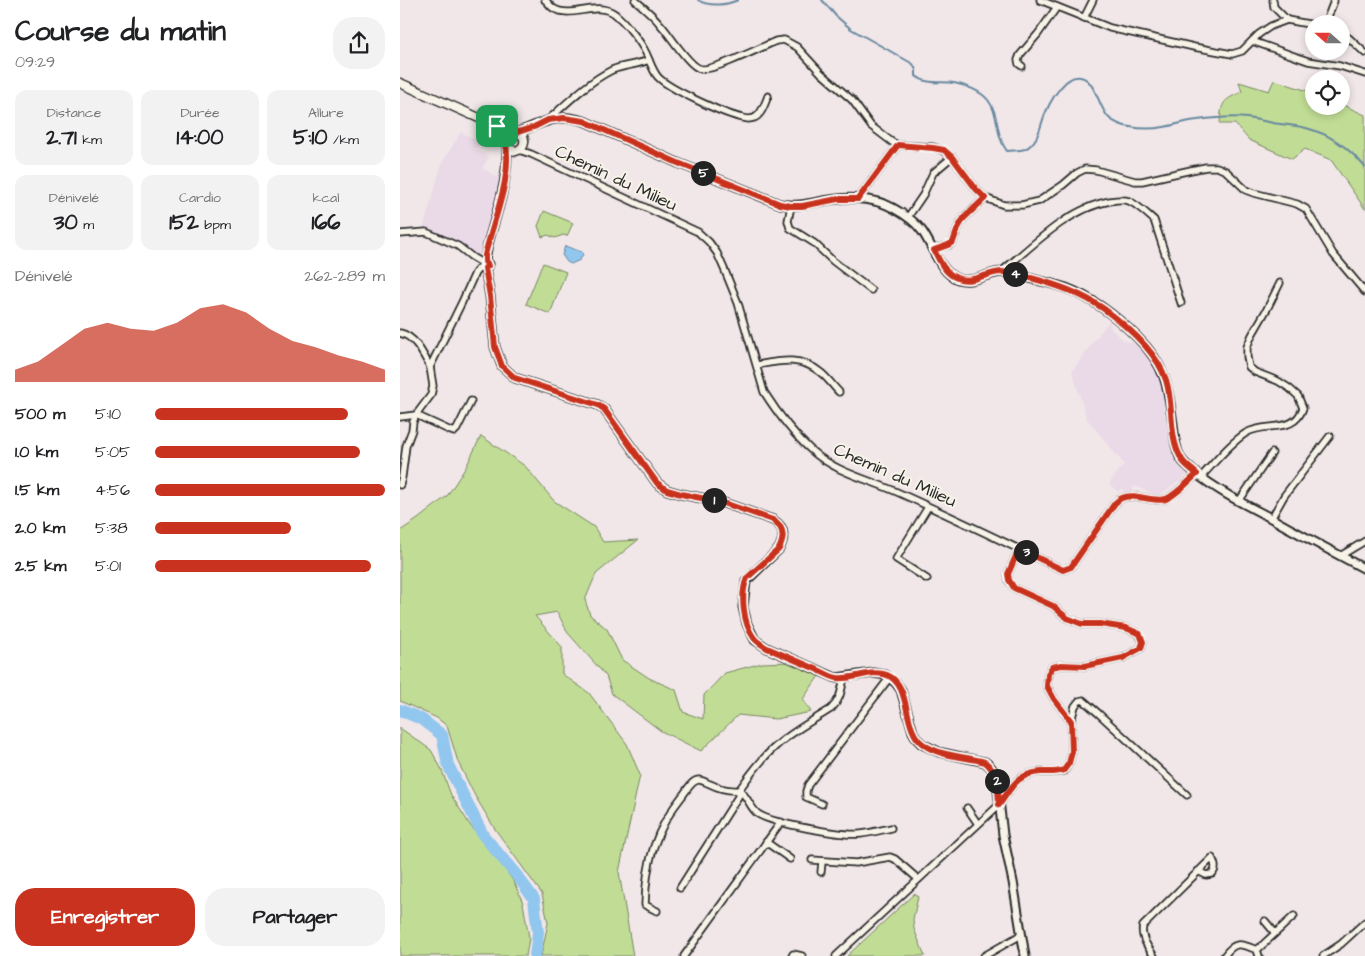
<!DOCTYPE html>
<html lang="fr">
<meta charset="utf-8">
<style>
:root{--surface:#fff;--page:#f2f2f2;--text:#202124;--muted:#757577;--accent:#c8321e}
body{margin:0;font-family:"Architects Daughter",sans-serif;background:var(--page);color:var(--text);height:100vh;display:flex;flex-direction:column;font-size:19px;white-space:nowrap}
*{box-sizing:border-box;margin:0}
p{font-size:16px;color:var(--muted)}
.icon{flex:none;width:28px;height:28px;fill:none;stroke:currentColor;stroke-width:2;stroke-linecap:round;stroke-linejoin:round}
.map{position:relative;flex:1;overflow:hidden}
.details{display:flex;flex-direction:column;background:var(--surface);width:400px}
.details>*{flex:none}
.needle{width:32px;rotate:291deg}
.controls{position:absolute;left:905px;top:15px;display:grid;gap:10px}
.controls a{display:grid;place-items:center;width:45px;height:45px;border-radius:50%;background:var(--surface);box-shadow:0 2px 8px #0003;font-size:25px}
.pin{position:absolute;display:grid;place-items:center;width:42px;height:42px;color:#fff;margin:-21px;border-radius:10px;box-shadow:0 2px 8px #0006}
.km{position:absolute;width:25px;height:25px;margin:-12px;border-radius:50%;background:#222;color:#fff;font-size:14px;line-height:25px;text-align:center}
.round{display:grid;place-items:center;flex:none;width:52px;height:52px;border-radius:20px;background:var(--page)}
.summary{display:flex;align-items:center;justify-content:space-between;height:85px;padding:0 15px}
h1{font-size:28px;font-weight:700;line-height:38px}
.stats{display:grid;grid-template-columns:repeat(3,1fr);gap:8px;height:85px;padding:5px 15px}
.stats div{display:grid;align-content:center;border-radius:12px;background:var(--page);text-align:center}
.stats b{font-size:21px;font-weight:700}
.stats small{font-size:14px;font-weight:400}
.stats p{font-size:14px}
.chart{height:140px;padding:10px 15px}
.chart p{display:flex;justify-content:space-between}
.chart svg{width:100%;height:90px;margin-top:5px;fill:var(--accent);opacity:.7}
.primary-button{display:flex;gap:10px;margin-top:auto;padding:10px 15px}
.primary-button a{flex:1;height:58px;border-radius:20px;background:var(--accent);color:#fff;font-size:20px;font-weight:700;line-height:58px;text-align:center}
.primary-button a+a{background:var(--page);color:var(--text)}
ul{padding:0 15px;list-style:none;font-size:16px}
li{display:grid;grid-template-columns:80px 60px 1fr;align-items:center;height:38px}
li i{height:12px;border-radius:6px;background:var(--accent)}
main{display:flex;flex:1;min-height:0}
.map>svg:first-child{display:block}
.built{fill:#ead9e7}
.green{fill:#c1dd95;stroke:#768460}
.water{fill:#91c6ee;stroke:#6888a0}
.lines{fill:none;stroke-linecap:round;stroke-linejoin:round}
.stream{stroke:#6888a0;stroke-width:2}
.river{stroke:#91c6ee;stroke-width:12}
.minor-casing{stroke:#2b2b2b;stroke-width:9}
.tertiary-casing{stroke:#2b2b2b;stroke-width:11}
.secondary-casing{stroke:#2b2b2b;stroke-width:11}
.minor{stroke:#f7f3e8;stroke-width:5.5}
.tertiary{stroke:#f7f3e8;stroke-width:7}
.secondary{stroke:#f7f3e8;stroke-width:8}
.route-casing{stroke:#fff;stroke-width:10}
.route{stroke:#c8321e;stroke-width:6}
.labels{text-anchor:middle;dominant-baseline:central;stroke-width:4;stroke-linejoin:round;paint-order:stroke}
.street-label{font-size:18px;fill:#2b2b2b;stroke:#f7f3e8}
</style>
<main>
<section class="details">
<div class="summary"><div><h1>Course du matin</h1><p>09:29</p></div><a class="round"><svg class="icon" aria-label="share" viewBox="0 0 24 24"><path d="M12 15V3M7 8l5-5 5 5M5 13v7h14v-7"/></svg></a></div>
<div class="stats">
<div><p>Distance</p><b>2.71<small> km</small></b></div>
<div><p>Durée</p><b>14:00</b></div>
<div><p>Allure</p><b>5:10<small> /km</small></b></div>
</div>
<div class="stats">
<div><p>Dénivelé</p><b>30<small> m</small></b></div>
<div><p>Cardio</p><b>152<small> bpm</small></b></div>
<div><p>kcal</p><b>166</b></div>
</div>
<div class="chart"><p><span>Dénivelé</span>262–289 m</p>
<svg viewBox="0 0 160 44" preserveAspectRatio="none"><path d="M0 44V38L10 34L20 26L30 18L40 15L50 18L60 19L70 15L80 8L90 6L100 10L110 18L120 24L130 27L140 31L150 34L160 38V44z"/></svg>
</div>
<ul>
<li><b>500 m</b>5:10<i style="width:84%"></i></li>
<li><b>1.0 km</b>5:05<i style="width:89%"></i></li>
<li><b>1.5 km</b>4:56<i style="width:100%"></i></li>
<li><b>2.0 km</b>5:38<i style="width:59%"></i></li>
<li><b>2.5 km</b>5:01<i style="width:94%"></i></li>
</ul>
<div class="primary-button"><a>Enregistrer</a><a>Partager</a></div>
</section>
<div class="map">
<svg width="965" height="956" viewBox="0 0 965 956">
<rect width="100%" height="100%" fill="#f1e7e8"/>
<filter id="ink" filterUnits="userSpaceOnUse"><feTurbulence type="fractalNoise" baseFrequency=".02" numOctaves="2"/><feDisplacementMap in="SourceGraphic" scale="10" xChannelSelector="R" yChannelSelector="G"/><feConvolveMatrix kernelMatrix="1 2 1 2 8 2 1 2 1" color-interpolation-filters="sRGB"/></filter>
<g filter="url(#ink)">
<g class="built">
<polygon points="61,132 79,142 76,149 89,157 82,168 102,180 95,192 98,194 92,207 94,209 84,240 81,254 75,256 63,245 34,232 32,229 29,228 23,229 42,163"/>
<polygon points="709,321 712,330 725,341 735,343 748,356 755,366 763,384 771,448 777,463 788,474 778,482 758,496 735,486 729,494 721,489 718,492 709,484 724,464 687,419 672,371"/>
</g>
<g class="green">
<path d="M 874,80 L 914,93 L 914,106 L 941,106 L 941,104 L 965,115 L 965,209 L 931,160 L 905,149 L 892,159 L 849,140 L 835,124 L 820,124 C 821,102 823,100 842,92 L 839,82 L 869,91 Z"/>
<polygon points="144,211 173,223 167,236 163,235 155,238 148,235 142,237 138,226"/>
<polygon points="143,263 166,272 150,314 126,304"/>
<polygon points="81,436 125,466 154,501 194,527 203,542 238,540 196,574 185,600 190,615 207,629 222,660 249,678 276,690 283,712 303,719 304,695 325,673 362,663 391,662 421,673 403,699 411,712 376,719 338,715 301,751 261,731 212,694 206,676 168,633 157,612 135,616 162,647 162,674 189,693 227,744 240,775 219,872 233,956 141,956 148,923 142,894 95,829 75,796 58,762 47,726 37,718 0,701 0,531 18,519 47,496 66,467"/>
<polygon points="0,728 31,750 41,768 51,795 70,825 97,858 114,882 123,903 129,938 126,956 0,956"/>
<polygon points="515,893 518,897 513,919 514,929 525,956 447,956"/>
</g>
<polygon class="water" points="165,246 182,252 183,254 180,260 171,264 167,262 162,255"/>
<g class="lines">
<g class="stream">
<path d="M 298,0 C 309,7 327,5 338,0"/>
<path d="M 422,0 L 436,16 L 451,29 L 513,64 L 516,70 L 516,76 C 527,85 541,81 554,83 C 565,85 581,91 588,100 C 600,115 595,136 607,151 C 613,150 619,151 625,149 C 639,142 640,126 645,114 C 650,102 657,90 666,82 C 669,80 672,77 676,77 C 695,74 698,108 709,118 C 715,123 723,126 730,127 C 741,129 753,129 764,127 C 775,125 786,121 797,120 C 813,118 831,116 847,118 C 855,119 864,121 873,123 C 884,125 895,125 906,128 C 930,134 950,149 965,167"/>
</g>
<polyline class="river" points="0,710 21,719 42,735 48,765 83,835 118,877 134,899 138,933 135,956"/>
<defs>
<g id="minor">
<path d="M 145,0 C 148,2 150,6 153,8 C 172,20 195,0 215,14 C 226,23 240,41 246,53 C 250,61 252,70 258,77 C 269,89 326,115 343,118 C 346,119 351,119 354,118 C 362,115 365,103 368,96"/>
<path d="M 235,0 C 244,8 253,15 260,24 C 269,33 289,67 301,69 C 314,71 362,47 376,41 L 384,40 L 397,47 L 421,73 L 452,100 L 471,126 L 492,142 L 498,145 L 533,147 L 544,151 L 552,157 L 576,189 L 585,198 L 604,205 L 622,205 L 639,201 L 663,185 L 677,173 L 685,169 L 696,170 L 735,181 L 742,181 L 791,170 L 806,167 L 817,167 L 826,171 L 846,190 L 854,193 L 897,204 L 906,209 L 933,254 L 965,292"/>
<polyline points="640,0 710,28 794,47 832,54 842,51 859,34 871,26 887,20 914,25"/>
<polyline points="873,0 874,7 887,20"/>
<polyline points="684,18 693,0"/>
<polyline points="925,24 934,1"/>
<polyline points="941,35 949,38 965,53"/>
<polyline points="852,41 908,61 940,66 965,74"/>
<polyline points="622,66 619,64 618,60 620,55 638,34 657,7"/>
<path d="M 148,120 C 168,102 188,82 212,70 C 224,65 237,65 249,60"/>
<path d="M 119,150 L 131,154 L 298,232 L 309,242 L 317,253 L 325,271 L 338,303 L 364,392 C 378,414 393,434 412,451 C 437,473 468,479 497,492 C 553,517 608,544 663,570 L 671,567 L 715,503 C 717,502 719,499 722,498 C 734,492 752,503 766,499 C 776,495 789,481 797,474"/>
<polyline points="458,199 498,145"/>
<polyline points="391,206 388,221 390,228 414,243 433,261 471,290"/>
<polyline points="508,217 523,195 533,173 552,157"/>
<polyline points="0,234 26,232 58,246 72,257 82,263"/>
<polyline points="534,249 549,245 553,242 558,228 564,218 585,198"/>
<path d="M 601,272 C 632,246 669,208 710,201 C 716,200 724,199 729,201 C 738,205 747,214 754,220 L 781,303"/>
<path d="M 0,333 C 15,336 23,354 30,367"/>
<path d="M 357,365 C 380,361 400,356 420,372 C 427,377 433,386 439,392"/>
<polyline points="0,417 16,415 51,431 54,432 57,429 71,401"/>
<path d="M 801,477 C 815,462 829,444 846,433 C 866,421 894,435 903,408 L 898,396 L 889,388 L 878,381 L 855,372 L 849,367 L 847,357 L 847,347 L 852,335 L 867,309 L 880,283"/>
<polyline points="0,485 2,477 6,446 12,430 13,422 16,415 31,395 33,386 30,367 62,302 75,273 81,266"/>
<polyline points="839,501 872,453"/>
<polyline points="871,519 884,496 930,436"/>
<polyline points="940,556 965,541"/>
<polyline points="527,579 496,559 528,507"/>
<polyline points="671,721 675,706 679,701 683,700 698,713 787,795"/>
<path d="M 339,790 C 348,796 349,807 358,814 C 374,824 442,836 461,834 C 471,833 481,830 491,828"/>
<path d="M 339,790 C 349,776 362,758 375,747 C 391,732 412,721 431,709 C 441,699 441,691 444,678"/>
<polyline points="422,804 406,797 406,791 408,785 490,677"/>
<polyline points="567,808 578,824"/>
<polyline points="366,842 390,859"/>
<polyline points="412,860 456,863 490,857 495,859 518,879"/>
<polyline points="421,872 422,862"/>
<polyline points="280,888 341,792"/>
<path d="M 257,911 L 245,905 C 246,861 255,830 283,795 C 287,790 292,780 299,780 C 302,780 307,783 310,784 C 320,789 328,791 339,790"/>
<polyline points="865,921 875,933"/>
<polyline points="857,950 894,916"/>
<polyline points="284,956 381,822"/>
<polyline points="392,956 393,954 402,956"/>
<path d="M 436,956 L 599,805 C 612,787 616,774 641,772 C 649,772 656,773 664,771 L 669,763 L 672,752 L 671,721 L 654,699 L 647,686 L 648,674 L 652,667 L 661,665 L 685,666 L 723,658 L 741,648 L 743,642 L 739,634 L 726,628 L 700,624 L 682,624 L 667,618 L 653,606 L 614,588 L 609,581 L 608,574 L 619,549"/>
<polyline points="584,956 621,935"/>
<path d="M 754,956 C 748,947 740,937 743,926 L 812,858 C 815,864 817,869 812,874 L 806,875 L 798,871"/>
<path d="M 824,956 C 835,940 841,944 857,950 L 859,956"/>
<polyline points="923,956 941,944 965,922"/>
</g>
<g id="tertiary">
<path d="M 118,132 C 133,127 148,118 164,118 C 171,117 178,120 184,121 L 278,163 L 380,204 C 401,208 416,201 437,199 C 454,197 477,199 493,208 C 504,214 515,221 522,231 C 533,246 540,273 558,279 C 573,284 588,272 603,272 C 613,273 623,276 633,279 C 644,282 655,284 666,288 C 693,298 717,317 738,338 C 766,366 768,386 773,424 C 774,435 775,447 780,457 C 783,463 788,466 793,471 C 816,490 844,504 871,518 C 902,536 934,552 965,569"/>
<path d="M 107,147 C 108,170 103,193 96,216 C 92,231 86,246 85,262 L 88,264 L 87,267 L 85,268 L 90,296 L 95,347 L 102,366 L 115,378 L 198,405 L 204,409 L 257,483 L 267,490 L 281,494 L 321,502 L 373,520 C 385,527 385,537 379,549 L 346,581 L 343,607 L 347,624 L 355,640 L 367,648 L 436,678 L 473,673 L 486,675 L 496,683 L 501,690 L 513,732 L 517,739 L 522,744 L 539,752 L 585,762 C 593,768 595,773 597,782 L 603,835 L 613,882 L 625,956"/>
</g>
<path id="secondary" d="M 0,83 L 97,126 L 118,132 C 127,137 126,148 116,151 L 108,149 L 105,142 L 108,134 L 114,131"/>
</defs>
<use href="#minor" class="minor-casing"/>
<use href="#tertiary" class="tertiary-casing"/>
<use href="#secondary" class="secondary-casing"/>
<use href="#minor" class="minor"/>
<use href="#tertiary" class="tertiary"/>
<use href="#secondary" class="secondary"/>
</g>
</g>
<g class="lines" filter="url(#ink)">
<defs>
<path id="route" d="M 164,118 L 184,121 L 278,163 L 380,204 L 391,206 L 402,206 L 438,199 L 458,199 L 498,145 L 533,148 L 544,150 L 552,157 L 576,189 L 585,198 L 564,218 L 558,228 L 553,242 L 548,245 L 534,250 C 540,261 544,273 557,278 C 571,284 586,273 601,272 C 611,272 621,276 631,278 C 657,285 681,293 704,309 C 727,326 757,352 766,380 C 774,404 768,436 781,458 C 784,465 792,469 797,474 C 789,481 776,495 766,499 C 752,503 734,492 722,498 C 719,499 717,502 715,503 L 671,567 L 663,570 L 619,549 L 608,574 L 609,580 L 614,588 L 653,606 L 667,618 L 682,624 L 700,624 L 726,628 L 740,634 L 743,642 L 741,648 L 723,658 L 685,666 L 661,665 L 652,667 L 648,674 L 647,686 L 654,699 L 671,721 L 672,752 L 669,763 L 664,770 C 656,773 649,772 641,772 C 616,774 612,787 599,805 C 598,789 599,773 585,762 C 566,756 540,757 523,744 C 502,730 512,685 487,675 C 472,669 453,680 437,678 C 430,677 423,672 416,669 C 400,662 383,655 367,648 C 362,645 357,642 354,638 C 343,623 340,595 347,578 L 379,549 C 385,537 384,527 373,520 L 321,502 L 281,494 L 267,490 L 257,483 L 204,409 L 198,405 L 115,378 L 102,366 L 95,347 L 90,296 L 85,268 L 88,266 L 87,263 L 85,262 L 85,255 C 93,221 114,174 105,140 C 104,135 100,130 97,126 L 118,132 L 134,127 L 148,120 Z"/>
</defs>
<use href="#route" class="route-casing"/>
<use href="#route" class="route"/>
</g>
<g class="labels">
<g class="street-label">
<text transform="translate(216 178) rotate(25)">Chemin du Milieu</text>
<text transform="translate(495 475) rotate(24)">Chemin du Milieu</text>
</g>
</g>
</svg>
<div class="controls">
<a><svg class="needle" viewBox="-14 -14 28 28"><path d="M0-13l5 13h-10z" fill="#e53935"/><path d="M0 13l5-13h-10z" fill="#757577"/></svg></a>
<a><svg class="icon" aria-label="locate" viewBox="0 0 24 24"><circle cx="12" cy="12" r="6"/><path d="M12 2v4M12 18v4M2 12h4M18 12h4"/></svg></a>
</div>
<div class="pin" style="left:97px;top:126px;background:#1e9e55"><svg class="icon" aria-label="arrive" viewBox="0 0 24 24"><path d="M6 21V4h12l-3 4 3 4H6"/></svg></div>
<b class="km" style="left:314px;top:500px">1</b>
<b class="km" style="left:597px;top:781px">2</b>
<b class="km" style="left:626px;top:552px">3</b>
<b class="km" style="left:615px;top:274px">4</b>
<b class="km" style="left:303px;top:173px">5</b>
</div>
</main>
